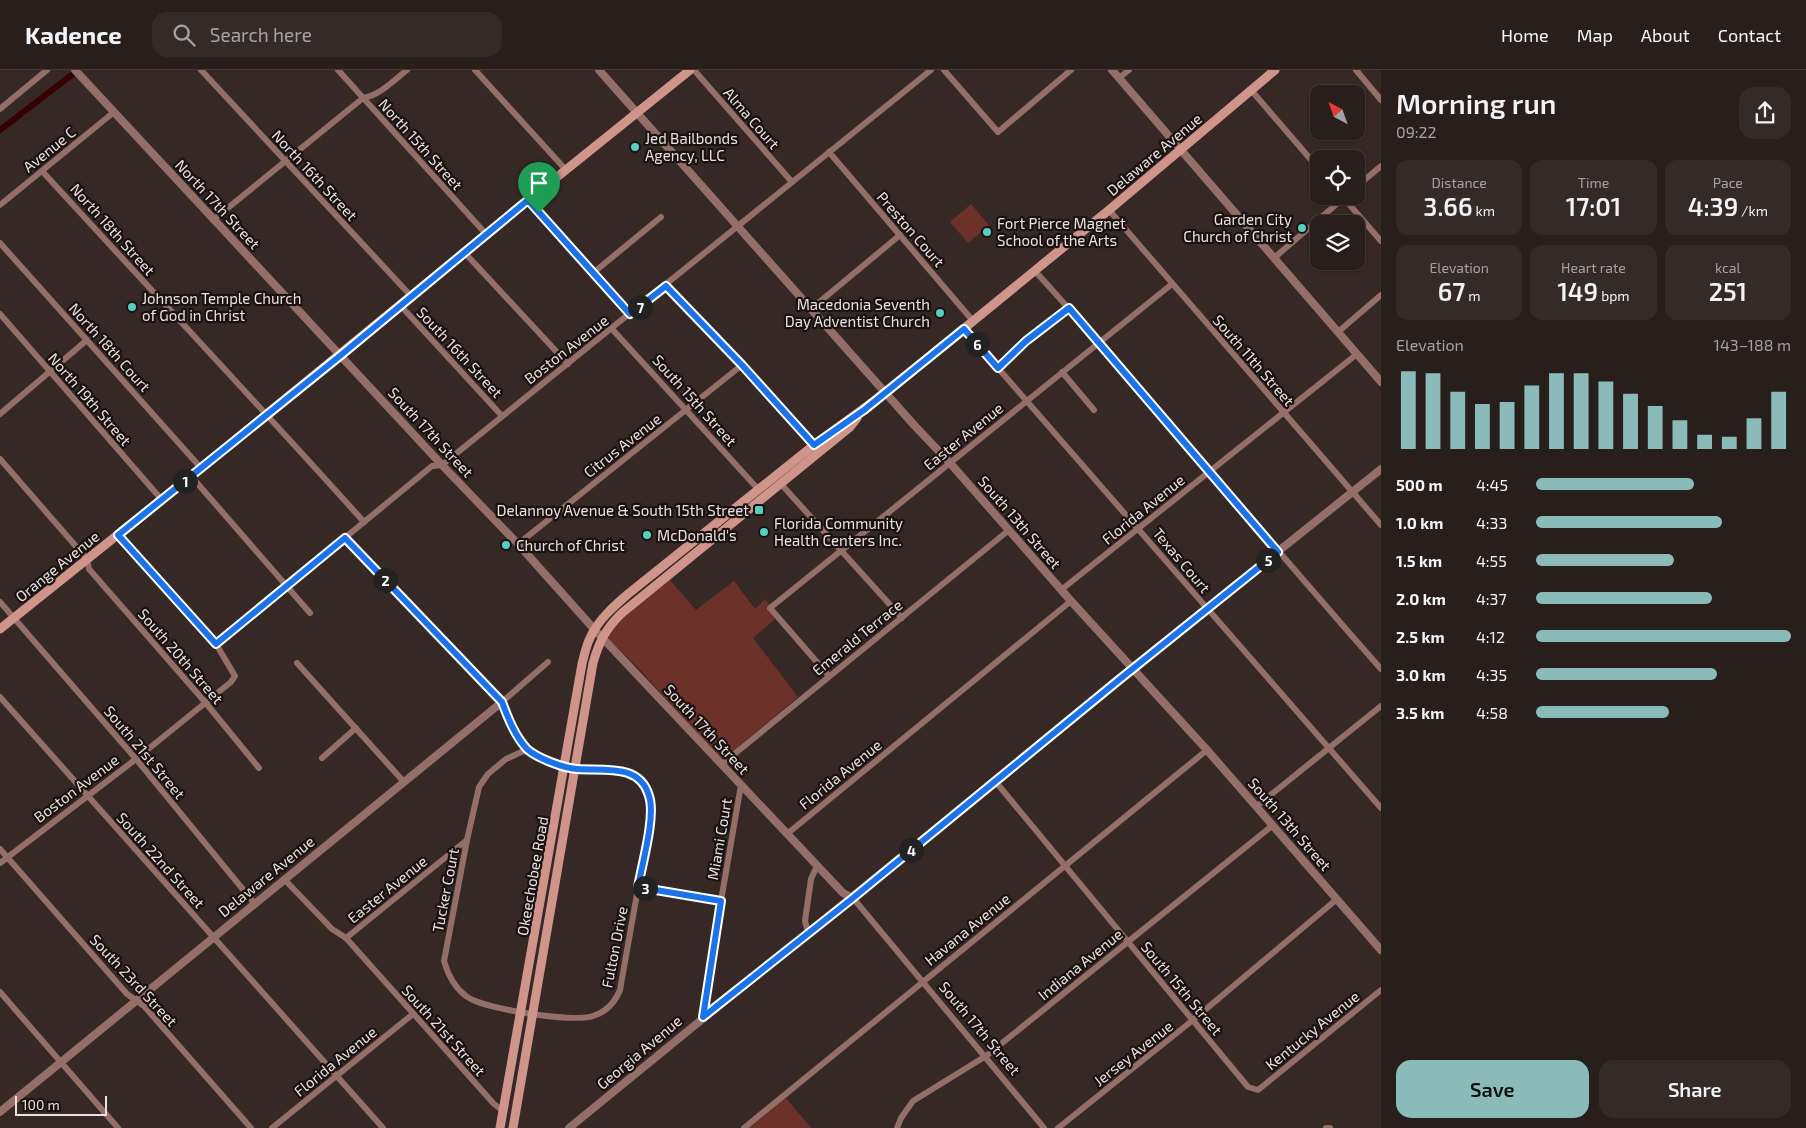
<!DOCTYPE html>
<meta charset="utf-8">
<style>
:root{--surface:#281e1c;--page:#342b29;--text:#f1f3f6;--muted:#a5a2a3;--line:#443c3b;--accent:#8bbbb9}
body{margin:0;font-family:"Exo 2",sans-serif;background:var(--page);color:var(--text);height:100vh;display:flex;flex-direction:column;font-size:19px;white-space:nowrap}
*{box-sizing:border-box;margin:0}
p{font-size:16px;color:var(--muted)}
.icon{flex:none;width:28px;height:28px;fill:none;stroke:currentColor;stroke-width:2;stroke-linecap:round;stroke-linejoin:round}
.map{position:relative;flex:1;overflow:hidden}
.panel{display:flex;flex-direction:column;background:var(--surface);width:425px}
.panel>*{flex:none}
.needle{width:32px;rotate:319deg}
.controls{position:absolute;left:1310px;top:15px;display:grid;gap:10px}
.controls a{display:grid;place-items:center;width:55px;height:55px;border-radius:10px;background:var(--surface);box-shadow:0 1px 4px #0004,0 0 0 1px var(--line);font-size:25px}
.scale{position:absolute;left:15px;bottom:12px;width:92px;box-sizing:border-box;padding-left:5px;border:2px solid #ebe1e0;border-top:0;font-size:14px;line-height:18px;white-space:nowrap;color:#ebe1e0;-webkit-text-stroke:4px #191211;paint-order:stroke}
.pin{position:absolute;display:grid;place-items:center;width:42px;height:42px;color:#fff;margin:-51px -21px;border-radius:50% 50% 50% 0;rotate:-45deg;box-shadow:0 0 5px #0007}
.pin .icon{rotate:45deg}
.km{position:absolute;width:25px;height:25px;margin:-12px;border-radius:50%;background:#222;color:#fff;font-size:14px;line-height:25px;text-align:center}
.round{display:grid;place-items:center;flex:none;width:52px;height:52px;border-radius:15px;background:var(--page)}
.summary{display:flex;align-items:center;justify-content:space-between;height:85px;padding:0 15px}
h1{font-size:28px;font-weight:600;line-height:38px}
.stats{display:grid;grid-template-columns:repeat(3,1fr);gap:8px;height:85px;padding:5px 15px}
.stats div{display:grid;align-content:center;border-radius:12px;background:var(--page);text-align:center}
.stats b{font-size:25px;font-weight:600}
.stats small{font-size:14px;font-weight:400}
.stats p{font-size:14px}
.chart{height:140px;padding:10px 15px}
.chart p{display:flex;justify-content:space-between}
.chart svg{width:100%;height:90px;margin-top:5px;stroke:var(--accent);stroke-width:6}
.cta{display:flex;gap:10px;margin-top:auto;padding:10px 15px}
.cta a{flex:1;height:58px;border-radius:15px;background:var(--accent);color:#111;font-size:20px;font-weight:600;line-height:58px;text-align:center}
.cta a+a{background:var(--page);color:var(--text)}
ul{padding:0 15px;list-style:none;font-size:16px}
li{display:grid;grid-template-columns:80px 60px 1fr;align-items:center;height:38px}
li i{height:12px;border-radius:6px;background:var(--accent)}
header{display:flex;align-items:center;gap:30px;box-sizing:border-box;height:70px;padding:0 25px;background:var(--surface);border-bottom:1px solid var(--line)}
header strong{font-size:24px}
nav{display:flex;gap:28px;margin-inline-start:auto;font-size:18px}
.search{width:350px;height:45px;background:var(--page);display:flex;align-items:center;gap:12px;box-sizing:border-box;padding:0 18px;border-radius:15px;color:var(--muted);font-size:19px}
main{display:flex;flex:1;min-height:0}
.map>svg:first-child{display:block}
.green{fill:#6c3229}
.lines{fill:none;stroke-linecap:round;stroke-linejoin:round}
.canal{stroke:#360000;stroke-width:6}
.minor{stroke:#946f68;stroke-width:6}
.tertiary{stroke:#946f68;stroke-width:8}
.secondary{stroke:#cf948a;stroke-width:9}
.route-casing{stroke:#fff;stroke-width:10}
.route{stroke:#1a73e8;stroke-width:6}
.poi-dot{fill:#58cebf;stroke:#191211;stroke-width:2}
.labels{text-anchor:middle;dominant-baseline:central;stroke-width:4.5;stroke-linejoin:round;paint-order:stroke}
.street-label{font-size:15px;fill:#ebe1e0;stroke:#191211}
.poi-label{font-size:15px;fill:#ebe1e0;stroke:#191211;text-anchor:start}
</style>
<header>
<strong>Kadence</strong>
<div class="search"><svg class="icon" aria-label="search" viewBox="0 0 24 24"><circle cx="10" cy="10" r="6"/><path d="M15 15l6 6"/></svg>Search here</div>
<nav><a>Home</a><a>Map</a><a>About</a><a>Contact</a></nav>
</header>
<main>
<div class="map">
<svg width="1381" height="1058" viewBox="0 0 1381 1058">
<rect width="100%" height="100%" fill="#362825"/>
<g class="green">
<polygon points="971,134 989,155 968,173 950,152"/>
<polygon points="669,509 696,540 734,511 755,539 765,529 769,534 766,537 775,549 753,568 798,627 722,690 641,601 610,570 607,565 615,555"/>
<polygon points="786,1028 811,1058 749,1058"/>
</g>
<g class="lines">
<polyline class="canal" points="0,60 78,0"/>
<g class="minor">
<polyline points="201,0 411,226"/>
<polyline points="338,0 486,164"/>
<polyline points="475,0 566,100"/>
<polyline points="694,0 792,112"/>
<polyline points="944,0 998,62 1071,0"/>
<polyline points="1356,0 1381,30"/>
<polyline points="1119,8 1129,0"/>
<polyline points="1251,20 1319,99"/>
<polyline points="0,39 47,0"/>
<polyline points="829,82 973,251"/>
<path d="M 42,101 C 149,218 258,334 364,452"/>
<polyline points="1356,117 1381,96"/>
<polyline points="1342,126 1381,171"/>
<polyline points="528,130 630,244"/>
<polyline points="0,135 114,42"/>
<polyline points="1109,140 1381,455"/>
<path d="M 213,150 L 363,28 C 380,25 393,11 407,0"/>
<polyline points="0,173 201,398"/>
<polyline points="464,182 568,294"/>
<polyline points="1274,188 1346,126"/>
<path d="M 1035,201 C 1153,331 1264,467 1381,599"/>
<polyline points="593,203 661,147"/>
<polyline points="666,216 742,295 816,378"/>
<polyline points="400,235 502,346"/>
<polyline points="811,239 900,165"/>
<polyline points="0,244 162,430"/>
<polyline points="612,259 758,419"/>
<polyline points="964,259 1381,738"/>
<polyline points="1338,262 1381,225"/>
<polyline points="998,298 1026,271 1069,238"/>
<polyline points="1062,302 1094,340"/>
<polyline points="0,344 87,270"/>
<polyline points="0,389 87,489 89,499 205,632 259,698"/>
<polyline points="191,406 310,543"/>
<polyline points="781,414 902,548"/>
<polyline points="345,468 502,632 548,592"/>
<polyline points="518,474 742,295"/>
<polyline points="1061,520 1357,284"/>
<polyline points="0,532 136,689 255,834"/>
<polyline points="216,574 432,396 442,395 931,0"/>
<polyline points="297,593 404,712"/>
<polyline points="829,606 770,538 1172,214"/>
<polyline points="0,627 383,1058"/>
<path d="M 528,679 L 506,689 L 488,704 L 479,717 L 467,770 L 444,891 C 448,905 454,917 466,926 C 482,939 574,953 593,946 C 606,942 615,932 620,920 L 646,773 L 651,740 L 649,726 L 644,714 L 636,706 L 621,701 L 575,699"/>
<polyline points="322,688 356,658"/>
<polyline points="722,694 1009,460"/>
<polyline points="995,711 1248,1017 1258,1020 1381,920"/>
<polyline points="1257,736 1381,636"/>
<polyline points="787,764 1071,531"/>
<polyline points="0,779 127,924 144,936 251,1058"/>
<polyline points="0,793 136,689 231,612 235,606 216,574 117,465"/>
<polyline points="284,809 332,859 346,868 494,1034 503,1041"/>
<polyline points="638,817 721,831"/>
<polyline points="853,828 1044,1058"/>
<polyline points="808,862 805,851 811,809 817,796"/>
<polyline points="346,868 467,770"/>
<polyline points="0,922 118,1058"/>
<polyline points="703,947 721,831 741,715"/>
<polyline points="272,1058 413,944"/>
<polyline points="744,1058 1207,680"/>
<polyline points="897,1058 901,1048 913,1031 986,986 1273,755"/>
<polyline points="1058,1058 1193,950 1337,829"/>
<polyline points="1326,1058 1330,1058"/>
</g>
<g class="tertiary">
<polyline points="75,0 442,395 518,474 594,559 843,823 853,828"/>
<polyline points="599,0 914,355 950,393 1071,531 1207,680 1381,880"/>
<polyline points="1112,0 1381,312"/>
<path d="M 0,1042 L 502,632 C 508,648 515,668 528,680 C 541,690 560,696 575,699"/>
<polyline points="569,1058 1119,609 1381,399"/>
</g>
<g class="secondary">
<polyline points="0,559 201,398 495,157 690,0"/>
<path d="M 500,1058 L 582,594 C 584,586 586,576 590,568 C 598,550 614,536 628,524 L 814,375 L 885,323 L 1109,140 L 1275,0"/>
<path d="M 513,1058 L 593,593 C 599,572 606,558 622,543 L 850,357 L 857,348"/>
</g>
</g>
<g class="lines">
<defs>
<path id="route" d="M 528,130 L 630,244 L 666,216 L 742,295 L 814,375 L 864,340 L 964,259 L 998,298 L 1026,271 L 1069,238 L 1278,482 L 1120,609 L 853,828 L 703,947 L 721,831 L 638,817 C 642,794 656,746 649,726 C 640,693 603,701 577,699 C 563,698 537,688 527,679 C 515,666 508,648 502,632 L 345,468 L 216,574 L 118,465 L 341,285 Z"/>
</defs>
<use href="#route" class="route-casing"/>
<use href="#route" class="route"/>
</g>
<g class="poi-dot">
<circle cx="635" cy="77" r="5"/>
<circle cx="1302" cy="158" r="5"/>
<circle cx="987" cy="162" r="5"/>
<circle cx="132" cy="237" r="5"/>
<circle cx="940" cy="243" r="5"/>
<rect x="754" y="435" width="10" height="10" rx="2.5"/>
<circle cx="764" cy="462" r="5"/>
<circle cx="647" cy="465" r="5"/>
<circle cx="506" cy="475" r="5"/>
</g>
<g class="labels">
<g class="street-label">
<text transform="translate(752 48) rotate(49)">Alma Court</text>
<text transform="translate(421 74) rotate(48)">North 15th Street</text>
<text transform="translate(49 79) rotate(-39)">Avenue C</text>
<text transform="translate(1154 84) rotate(-40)">Delaware Avenue</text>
<text transform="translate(315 105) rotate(47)">North 16th Street</text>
<text transform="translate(218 134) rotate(47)">North 17th Street</text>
<text transform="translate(113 159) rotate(48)">North 18th Street</text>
<text transform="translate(911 159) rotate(49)">Preston Court</text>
<text transform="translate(110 277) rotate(48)">North 18th Court</text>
<text transform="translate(566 279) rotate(-38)">Boston Avenue</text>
<text transform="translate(460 282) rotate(47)">South 16th Street</text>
<text transform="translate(1254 290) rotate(49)">South 11th Street</text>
<text transform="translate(90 329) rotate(49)">North 19th Street</text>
<text transform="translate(695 330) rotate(48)">South 15th Street</text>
<text transform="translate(431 362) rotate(47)">South 17th Street</text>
<text transform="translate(963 366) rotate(-39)">Easter Avenue</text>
<text transform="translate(622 375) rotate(-38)">Citrus Avenue</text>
<text transform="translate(1143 439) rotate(-39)">Florida Avenue</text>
<text transform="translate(1020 452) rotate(49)">South 13th Street</text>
<text transform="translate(1182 490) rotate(50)">Texas Court</text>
<text transform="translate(57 496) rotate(-39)">Orange Avenue</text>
<text transform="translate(857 567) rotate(-39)">Emerald Terrace</text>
<text transform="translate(181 586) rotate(49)">South 20th Street</text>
<text transform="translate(707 659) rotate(47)">South 17th Street</text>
<text transform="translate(145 682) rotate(50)">South 21st Street</text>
<text transform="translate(840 704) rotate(-39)">Florida Avenue</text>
<text transform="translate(76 718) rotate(-37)">Boston Avenue</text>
<text transform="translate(1290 754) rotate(49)">South 13th Street</text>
<text transform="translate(719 769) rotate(-80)">Miami Court</text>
<text transform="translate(161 790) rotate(48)">South 22nd Street</text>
<text transform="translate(266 806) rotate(-39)">Delaware Avenue</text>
<text transform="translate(532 806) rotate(-80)">Okeechobee Road</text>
<text transform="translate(387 819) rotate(-39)">Easter Avenue</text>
<text transform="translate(445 820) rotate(-79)">Tucker Court</text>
<text transform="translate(967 859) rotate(-39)">Havana Avenue</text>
<text transform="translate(614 877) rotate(-79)">Fulton Drive</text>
<text transform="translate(1080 894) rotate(-39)">Indiana Avenue</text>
<text transform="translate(134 910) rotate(47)">South 23rd Street</text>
<text transform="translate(1182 918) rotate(50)">South 15th Street</text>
<text transform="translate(980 958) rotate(50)">South 17th Street</text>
<text transform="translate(444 960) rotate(48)">South 21st Street</text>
<text transform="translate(1312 960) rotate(-39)">Kentucky Avenue</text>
<text transform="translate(639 982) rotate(-40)">Georgia Avenue</text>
<text transform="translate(1133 983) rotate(-38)">Jersey Avenue</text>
<text transform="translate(335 991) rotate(-39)">Florida Avenue</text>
</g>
<g class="poi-label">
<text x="645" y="68">Jed Bailbonds<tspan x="645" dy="17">Agency, LLC</tspan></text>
<text x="1292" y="149" text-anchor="end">Garden City<tspan x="1292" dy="17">Church of Christ</tspan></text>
<text x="997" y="153">Fort Pierce Magnet<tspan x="997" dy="17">School of the Arts</tspan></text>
<text x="142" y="228">Johnson Temple Church<tspan x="142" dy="17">of God in Christ</tspan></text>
<text x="930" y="234" text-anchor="end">Macedonia Seventh<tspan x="930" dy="17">Day Adventist Church</tspan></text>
<text x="749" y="440" text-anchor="end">Delannoy Avenue &amp; South 15th Street</text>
<text x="774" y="453">Florida Community<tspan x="774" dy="17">Health Centers Inc.</tspan></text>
<text x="657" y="465">McDonald's</text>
<text x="516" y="475">Church of Christ</text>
</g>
</g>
</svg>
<div class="controls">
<a><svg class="needle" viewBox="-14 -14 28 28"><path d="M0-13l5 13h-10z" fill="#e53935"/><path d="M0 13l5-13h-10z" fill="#a5a2a3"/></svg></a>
<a><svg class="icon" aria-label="locate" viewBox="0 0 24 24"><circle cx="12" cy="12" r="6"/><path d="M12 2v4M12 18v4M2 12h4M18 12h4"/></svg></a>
<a><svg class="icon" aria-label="layers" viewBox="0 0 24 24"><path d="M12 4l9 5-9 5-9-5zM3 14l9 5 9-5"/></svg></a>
</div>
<div class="scale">100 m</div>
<div class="pin" style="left:539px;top:143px;background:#1e9e55"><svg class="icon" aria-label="arrive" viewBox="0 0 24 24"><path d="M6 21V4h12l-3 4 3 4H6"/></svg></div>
<b class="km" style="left:185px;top:411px">1</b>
<b class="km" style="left:385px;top:510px">2</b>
<b class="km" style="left:645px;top:818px">3</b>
<b class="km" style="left:911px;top:780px">4</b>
<b class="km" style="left:1268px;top:490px">5</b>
<b class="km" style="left:977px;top:274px">6</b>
<b class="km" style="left:640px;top:237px">7</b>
</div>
<section class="panel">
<div class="summary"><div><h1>Morning run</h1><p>09:22</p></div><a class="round"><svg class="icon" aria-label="share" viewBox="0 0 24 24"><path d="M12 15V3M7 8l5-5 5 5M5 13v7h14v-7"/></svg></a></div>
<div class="stats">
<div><p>Distance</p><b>3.66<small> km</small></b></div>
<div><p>Time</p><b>17:01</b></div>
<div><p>Pace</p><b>4:39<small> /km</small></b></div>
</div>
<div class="stats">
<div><p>Elevation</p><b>67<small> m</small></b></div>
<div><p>Heart rate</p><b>149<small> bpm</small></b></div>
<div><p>kcal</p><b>251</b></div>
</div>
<div class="chart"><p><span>Elevation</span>143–188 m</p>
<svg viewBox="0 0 160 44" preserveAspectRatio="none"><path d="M5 44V6M15 44V7M25 44V16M35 44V22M45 44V21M55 44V13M65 44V7M75 44V7M85 44V11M95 44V17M105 44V23M115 44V30M125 44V37M135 44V38M145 44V29M155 44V16"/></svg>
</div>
<ul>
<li><b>500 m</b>4:45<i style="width:62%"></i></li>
<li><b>1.0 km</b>4:33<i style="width:73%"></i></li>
<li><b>1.5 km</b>4:55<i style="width:54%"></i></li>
<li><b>2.0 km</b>4:37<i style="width:69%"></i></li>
<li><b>2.5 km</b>4:12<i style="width:100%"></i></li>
<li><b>3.0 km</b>4:35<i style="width:71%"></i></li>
<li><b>3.5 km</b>4:58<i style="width:52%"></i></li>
</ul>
<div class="cta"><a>Save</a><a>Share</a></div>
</section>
</main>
